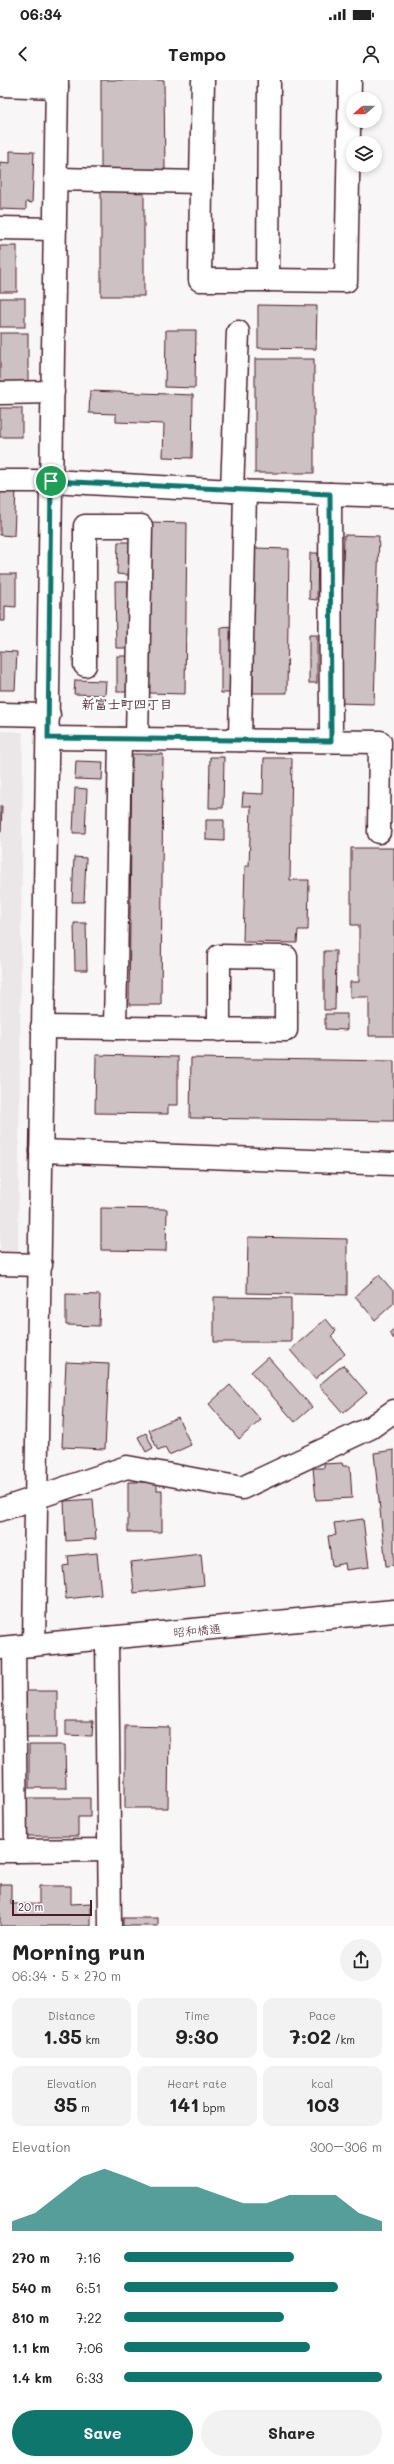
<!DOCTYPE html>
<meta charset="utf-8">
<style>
:root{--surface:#fff;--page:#f2f2f2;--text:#222;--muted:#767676;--accent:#0f766e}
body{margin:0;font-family:Mali,"Klee One",sans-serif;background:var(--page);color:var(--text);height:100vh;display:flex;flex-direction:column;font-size:15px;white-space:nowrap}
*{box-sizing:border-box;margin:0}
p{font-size:13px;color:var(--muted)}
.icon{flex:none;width:22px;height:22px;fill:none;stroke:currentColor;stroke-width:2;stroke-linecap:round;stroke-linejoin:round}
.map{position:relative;height:1846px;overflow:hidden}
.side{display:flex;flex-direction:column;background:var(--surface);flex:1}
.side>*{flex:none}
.needle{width:26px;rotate:249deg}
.fabs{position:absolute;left:346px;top:12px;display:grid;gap:8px}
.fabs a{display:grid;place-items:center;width:36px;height:36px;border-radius:50%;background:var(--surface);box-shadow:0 2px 6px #0003;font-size:20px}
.scale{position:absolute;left:12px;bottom:10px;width:80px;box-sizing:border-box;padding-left:4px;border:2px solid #4a1f2b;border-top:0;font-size:11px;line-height:14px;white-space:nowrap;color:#4a1f2b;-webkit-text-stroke:3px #fff;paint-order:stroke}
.pin{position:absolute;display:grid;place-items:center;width:34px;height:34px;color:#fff;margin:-17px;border:2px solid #fff;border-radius:50%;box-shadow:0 1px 4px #0007}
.round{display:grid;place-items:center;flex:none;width:42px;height:42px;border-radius:21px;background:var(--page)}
.summary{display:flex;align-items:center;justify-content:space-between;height:68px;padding:0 12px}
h1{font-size:22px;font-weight:800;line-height:30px}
.figures{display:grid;grid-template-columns:repeat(3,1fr);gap:6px;height:68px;padding:4px 12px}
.figures div{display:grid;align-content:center;border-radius:10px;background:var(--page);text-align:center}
.figures b{font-size:20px;font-weight:800}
.figures small{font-size:11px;font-weight:400}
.figures p{font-size:11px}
.chart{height:112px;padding:8px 12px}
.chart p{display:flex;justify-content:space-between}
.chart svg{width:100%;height:72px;margin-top:4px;fill:var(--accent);opacity:.7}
.action{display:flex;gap:8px;margin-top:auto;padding:8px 12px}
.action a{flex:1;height:46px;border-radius:24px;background:var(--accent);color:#fff;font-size:16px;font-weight:800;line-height:46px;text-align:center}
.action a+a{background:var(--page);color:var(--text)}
ul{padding:0 12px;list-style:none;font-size:13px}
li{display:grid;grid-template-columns:64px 48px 1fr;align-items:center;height:30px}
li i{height:10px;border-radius:5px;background:var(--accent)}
.status{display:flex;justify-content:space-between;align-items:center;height:28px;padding:0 20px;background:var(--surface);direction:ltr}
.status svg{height:11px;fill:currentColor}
header{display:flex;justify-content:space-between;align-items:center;height:52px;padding:0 12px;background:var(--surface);font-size:18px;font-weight:800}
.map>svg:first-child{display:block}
.built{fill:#ebe6e8}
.building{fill:#cdc1c4;stroke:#4a1f2b}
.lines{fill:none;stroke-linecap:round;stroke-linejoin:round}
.minor-casing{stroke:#4a1f2b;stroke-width:25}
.minor{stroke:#fff;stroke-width:22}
.route-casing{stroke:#fff;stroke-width:8}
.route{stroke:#0f766e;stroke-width:5}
.labels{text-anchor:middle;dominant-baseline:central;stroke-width:4;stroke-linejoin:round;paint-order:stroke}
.street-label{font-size:12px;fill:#4a1f2b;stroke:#fff}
.neighbourhood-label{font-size:13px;font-weight:bold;fill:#4a1f2b;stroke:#fff}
</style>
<div class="status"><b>06:34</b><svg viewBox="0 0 49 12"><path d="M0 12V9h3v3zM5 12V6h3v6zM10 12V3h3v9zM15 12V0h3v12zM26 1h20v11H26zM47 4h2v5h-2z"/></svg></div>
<header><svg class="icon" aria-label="back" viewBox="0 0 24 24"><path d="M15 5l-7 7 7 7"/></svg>Tempo<svg class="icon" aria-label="person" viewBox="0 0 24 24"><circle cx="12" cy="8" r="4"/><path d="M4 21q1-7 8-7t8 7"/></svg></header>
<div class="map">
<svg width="394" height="1846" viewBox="0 0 394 1846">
<rect width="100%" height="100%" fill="#f8f6f7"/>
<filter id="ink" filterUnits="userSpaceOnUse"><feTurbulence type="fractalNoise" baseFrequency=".025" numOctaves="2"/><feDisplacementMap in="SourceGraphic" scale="8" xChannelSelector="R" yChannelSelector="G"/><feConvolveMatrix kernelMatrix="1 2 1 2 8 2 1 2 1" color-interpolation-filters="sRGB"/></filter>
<g filter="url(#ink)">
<polygon class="built" points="0,651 23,652 18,1171 0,1171"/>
<g class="building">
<polygon points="101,0 164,0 165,91 101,91"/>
<polygon points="10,71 34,72 32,123 26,122 26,130 0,129 0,82 10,83"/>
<rect x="101" y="109" width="43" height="107"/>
<rect x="0" y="166" width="17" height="46"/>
<rect x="0" y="218" width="25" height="29"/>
<polygon points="258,225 317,226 316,269 258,268"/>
<polygon points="166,250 196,250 195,308 165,307"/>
<rect x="0" y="253" width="28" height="52"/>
<rect x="255" y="279" width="59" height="114"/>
<polygon points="90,311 193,315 192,378 163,377 164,344 116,342 116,334 89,333"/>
<rect x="0" y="328" width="22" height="29"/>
<polygon points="0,408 16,409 14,456 0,455"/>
<polygon points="151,442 187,443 185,614 149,613"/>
<polygon points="344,455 379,456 374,624 339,623"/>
<polygon points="118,462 130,462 129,495 117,494"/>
<polygon points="254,468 289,469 287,613 253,613"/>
<polygon points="310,473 318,473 317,520 309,519"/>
<polygon points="0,494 16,494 16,527 5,526 5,541 0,541"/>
<polygon points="115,502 128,502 129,568 116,568"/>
<polygon points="233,546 233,613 221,613 221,547"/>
<rect x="309" y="555" width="8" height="48"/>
<polygon points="0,571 17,572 15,610 0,610"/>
<rect x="117" y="576" width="11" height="36"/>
<polygon points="75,600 106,601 105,615 74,614"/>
<polygon points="132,674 163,674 161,925 129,925"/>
<polygon points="210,677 224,677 223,728 209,728"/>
<polygon points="264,678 292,678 290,800 309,800 308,850 298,850 297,863 243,862 245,786 249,786 251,726 242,726 243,713 263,714"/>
<polygon points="76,681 103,682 102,700 75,699"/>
<polygon points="75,708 87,709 85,753 73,753"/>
<polygon points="0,726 2,726 1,752 0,752"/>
<polygon points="206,740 224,740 224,761 206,760"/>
<polygon points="351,768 394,768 394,956 369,956 369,917 350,917 350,902 359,902 359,845 351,845"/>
<polygon points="74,777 86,778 84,822 72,822"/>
<polygon points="74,843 86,843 87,890 75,890"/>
<polygon points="324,871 336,871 335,930 324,930"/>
<polygon points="325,934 347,934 347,950 325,949"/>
<polygon points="96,975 178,977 178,1025 168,1025 168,1034 95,1033"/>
<polygon points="191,978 394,981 394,1041 190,1038"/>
<polygon points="101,1128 167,1129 166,1171 101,1170"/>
<polygon points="248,1157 347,1159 347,1215 247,1213"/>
<polygon points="379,1195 394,1212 394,1223 375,1240 355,1216"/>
<polygon points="66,1214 100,1215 99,1246 66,1245"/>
<polygon points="214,1217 291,1218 291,1262 214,1262"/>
<polygon points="326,1239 336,1251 331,1256 345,1274 315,1299 290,1270"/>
<polygon points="394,1249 394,1259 389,1253"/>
<polygon points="268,1277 312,1327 295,1342 251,1292"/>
<polygon points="66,1282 109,1284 105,1369 62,1367"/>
<polygon points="343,1285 367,1313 343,1333 319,1305"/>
<polygon points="230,1305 261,1340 239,1359 209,1324"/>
<polygon points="178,1337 191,1365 169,1375 165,1368 158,1371 149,1350"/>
<polygon points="146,1353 153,1368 146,1372 138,1357"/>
<polygon points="394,1370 394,1485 386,1486 374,1373"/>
<polygon points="342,1383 343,1386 350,1386 352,1418 316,1420 313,1388 324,1388 324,1384"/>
<polygon points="128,1402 157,1402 157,1410 162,1410 162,1452 128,1452"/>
<polygon points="93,1419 96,1459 66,1461 64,1421"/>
<polygon points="363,1439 369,1487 346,1490 345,1483 332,1486 328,1456 336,1455 334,1443"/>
<polygon points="97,1473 101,1515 66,1519 63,1486 69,1485 68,1476"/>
<polygon points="201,1474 204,1505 134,1513 131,1482"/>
<polygon points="23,1611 57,1611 57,1658 24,1658"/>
<polygon points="66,1641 93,1641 92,1656 66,1655"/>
<polygon points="125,1646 169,1647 168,1728 125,1728"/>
<polygon points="29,1665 65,1665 66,1708 29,1708"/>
<polygon points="24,1718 90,1718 90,1737 78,1737 78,1756 25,1756"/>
<polygon points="0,1804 11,1804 11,1824 39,1824 39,1806 71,1806 71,1824 91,1823 91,1846 0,1846"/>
<rect x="123" y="1838" width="35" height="8"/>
</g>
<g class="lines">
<defs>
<g id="minor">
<polyline points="0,5 57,7"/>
<polyline points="56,99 201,102 203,0"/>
<polyline points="201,102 200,200 268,200 269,0"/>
<polyline points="0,148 55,149"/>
<polyline points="268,200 346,201 350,0"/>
<polyline points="0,313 53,312"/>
<polyline points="0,401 51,401 232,411 394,416"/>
<polyline points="232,411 238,252"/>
<polyline points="330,414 331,661"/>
<polyline points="85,585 85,446 141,446 137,659"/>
<polyline points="0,634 49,635"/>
<polyline points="48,658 380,662 379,752"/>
<polyline points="240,660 245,411"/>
<polyline points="42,947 286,950 286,877 219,876 219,950"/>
<polyline points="115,948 120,659"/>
<polyline points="41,1071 394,1084"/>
<polyline points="0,1184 41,1185"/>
<polyline points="0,1430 127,1387 242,1408 370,1348 394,1331"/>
<polyline points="107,1558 110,1846"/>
<polyline points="34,1565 57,0"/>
<polyline points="0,1568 394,1531"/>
<polyline points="0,1771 16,1771 14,1567"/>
<polyline points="16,1771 109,1770"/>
</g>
</defs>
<use href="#minor" class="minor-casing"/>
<use href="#minor" class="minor"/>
</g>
</g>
<g class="lines" filter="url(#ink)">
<defs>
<polygon id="route" points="51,401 330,414 331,661 48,658"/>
</defs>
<use href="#route" class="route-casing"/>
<use href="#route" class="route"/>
</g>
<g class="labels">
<g class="street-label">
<text transform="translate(197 1550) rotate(-5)">昭和橋通</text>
</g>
<g class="neighbourhood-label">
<text x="127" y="623">新富士町四丁目</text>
</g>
</g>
</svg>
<div class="fabs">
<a><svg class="needle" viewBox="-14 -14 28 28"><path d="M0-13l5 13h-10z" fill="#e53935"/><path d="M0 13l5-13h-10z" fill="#767676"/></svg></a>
<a><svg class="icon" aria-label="layers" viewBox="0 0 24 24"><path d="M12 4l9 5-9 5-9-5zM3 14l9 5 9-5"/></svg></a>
</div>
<div class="scale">20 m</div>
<div class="pin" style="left:51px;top:401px;background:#1e9e55"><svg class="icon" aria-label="arrive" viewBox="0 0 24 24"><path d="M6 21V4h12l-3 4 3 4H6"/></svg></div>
</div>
<section class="side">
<div class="summary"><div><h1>Morning run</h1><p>06:34 · 5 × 270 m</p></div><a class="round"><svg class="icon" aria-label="share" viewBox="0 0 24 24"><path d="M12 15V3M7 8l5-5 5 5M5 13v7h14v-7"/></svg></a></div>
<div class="figures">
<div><p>Distance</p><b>1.35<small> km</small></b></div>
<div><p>Time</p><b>9:30</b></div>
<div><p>Pace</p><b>7:02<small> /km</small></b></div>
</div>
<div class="figures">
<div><p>Elevation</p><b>35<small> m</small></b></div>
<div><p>Heart rate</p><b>141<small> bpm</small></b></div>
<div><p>kcal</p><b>103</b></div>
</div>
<div class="chart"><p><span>Elevation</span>300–306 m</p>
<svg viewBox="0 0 160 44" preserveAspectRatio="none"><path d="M0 44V38L10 33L20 22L30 11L40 6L50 11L60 17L70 17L80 17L90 22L100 27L110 27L120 22L130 22L140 22L150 33L160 38V44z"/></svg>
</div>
<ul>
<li><b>270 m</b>7:16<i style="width:66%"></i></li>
<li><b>540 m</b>6:51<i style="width:83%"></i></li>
<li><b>810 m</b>7:22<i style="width:62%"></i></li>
<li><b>1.1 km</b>7:06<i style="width:72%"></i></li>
<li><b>1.4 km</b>6:33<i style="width:100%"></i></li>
</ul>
<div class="action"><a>Save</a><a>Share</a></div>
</section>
